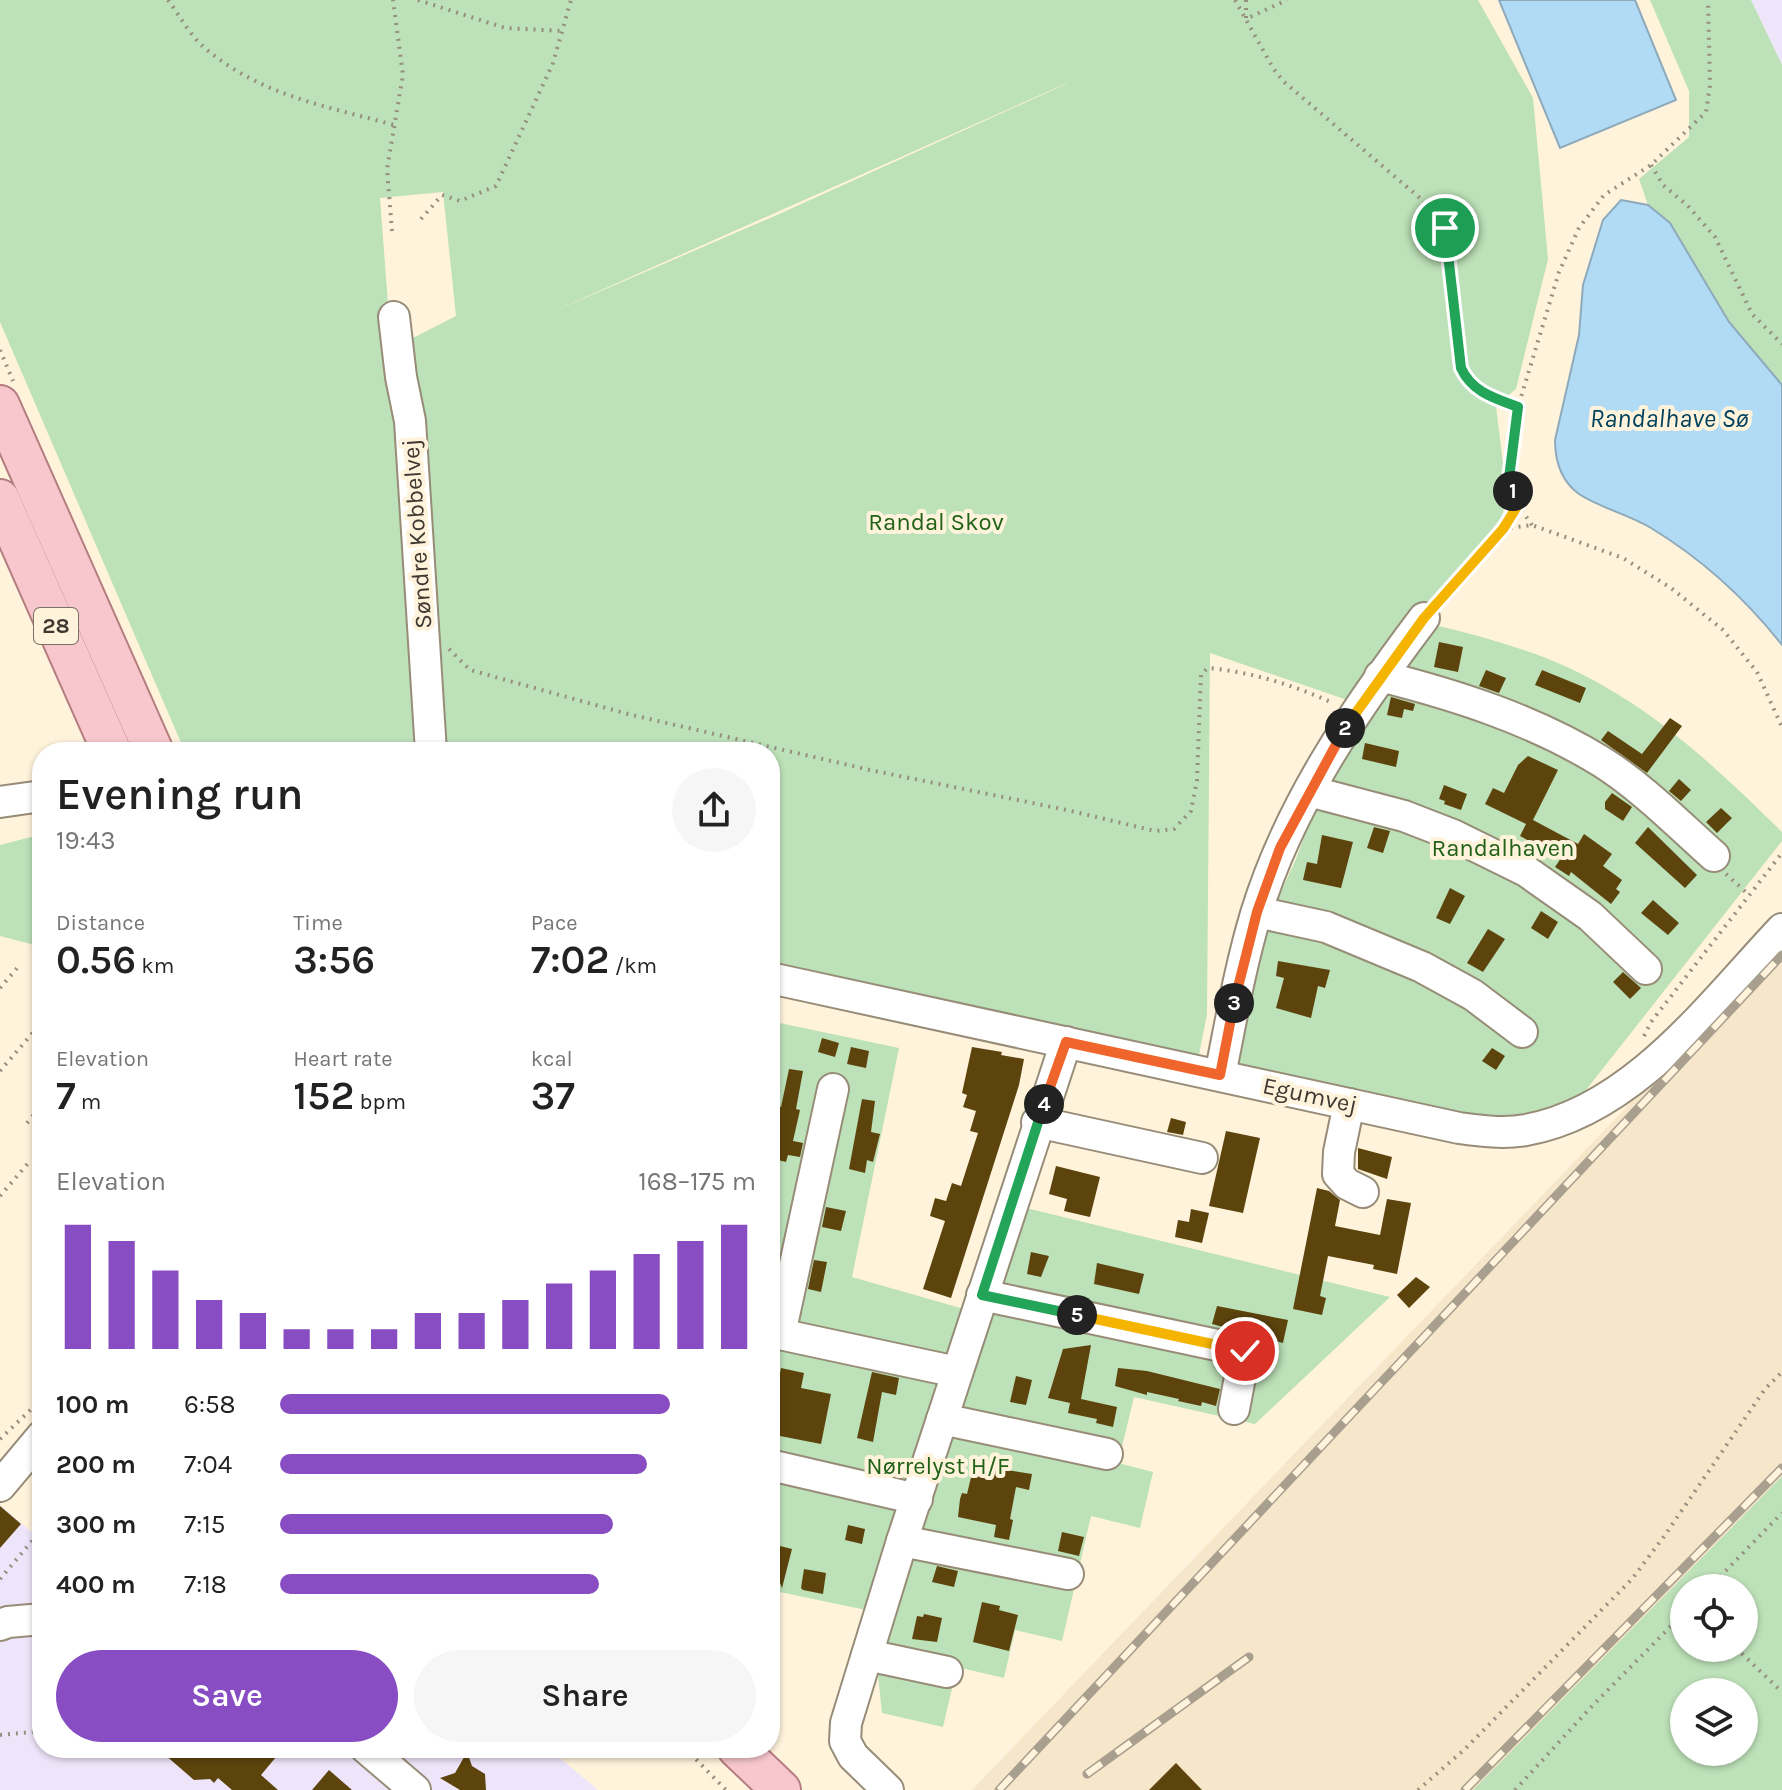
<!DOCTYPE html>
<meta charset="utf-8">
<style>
:root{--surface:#fff;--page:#f6f6f6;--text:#222;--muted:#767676;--accent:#884dc3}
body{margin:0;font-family:Karla,sans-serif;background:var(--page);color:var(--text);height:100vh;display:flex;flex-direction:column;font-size:30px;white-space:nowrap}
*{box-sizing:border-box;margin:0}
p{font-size:26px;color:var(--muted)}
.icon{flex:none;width:44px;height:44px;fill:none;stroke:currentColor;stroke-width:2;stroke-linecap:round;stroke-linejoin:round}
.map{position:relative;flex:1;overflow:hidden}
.panel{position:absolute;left:32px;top:742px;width:748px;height:1016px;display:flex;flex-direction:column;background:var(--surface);border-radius:32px;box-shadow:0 2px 6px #0004}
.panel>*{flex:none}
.tools{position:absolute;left:1670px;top:1574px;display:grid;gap:16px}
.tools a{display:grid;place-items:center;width:88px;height:88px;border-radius:50%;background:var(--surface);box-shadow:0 2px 6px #0004;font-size:40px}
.pin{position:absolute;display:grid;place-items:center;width:68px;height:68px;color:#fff;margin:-34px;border:4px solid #fff;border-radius:50%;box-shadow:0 2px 8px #0007}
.km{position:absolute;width:40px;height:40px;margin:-20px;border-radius:50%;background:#222;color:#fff;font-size:22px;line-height:40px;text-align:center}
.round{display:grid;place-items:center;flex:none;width:84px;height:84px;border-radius:42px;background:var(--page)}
.summary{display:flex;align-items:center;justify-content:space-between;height:136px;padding:0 24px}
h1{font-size:44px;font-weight:600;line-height:60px}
.figures{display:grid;grid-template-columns:repeat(3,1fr);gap:12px;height:136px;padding:8px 24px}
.figures div{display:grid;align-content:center}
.figures b{font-size:40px;font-weight:600}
.figures small{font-size:22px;font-weight:400}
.figures p{font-size:22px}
.chart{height:224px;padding:16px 24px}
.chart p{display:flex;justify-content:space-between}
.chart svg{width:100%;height:144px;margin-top:8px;stroke:var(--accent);stroke-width:6}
.primary-button{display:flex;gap:16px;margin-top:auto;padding:16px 24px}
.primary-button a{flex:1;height:92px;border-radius:48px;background:var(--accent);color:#fff;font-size:32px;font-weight:600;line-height:92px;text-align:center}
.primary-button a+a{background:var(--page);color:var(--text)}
ul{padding:0 24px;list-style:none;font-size:26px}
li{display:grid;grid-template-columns:128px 96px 1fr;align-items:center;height:60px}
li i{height:20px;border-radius:10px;background:var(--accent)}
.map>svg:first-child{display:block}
.industrial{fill:#efe5fa}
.built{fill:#f7e7ca}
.green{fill:#bde1b8;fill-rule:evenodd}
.water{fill:#b1dbf5;stroke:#8eaaba;stroke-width:2}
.building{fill:#5d440d}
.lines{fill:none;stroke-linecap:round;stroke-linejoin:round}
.minor-casing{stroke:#978c77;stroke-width:34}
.major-casing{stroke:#b47d80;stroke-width:42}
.path{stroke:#968e7f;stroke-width:4;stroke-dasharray:2 6;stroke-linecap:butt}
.minor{stroke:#fff;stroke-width:30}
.major{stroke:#f8c7cd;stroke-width:38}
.rail-casing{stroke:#a89f8f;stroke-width:9}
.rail{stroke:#fff3dc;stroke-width:6;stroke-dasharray:18;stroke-linecap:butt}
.split-1-casing{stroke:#fff;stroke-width:16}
.split-2-casing{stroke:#fff;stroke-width:16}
.split-3-casing{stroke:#fff;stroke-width:16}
.split-4-casing{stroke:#fff;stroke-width:16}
.split-5-casing{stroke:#fff;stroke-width:16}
.split-6-casing{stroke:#fff;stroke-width:16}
.split-1{stroke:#22a559;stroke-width:10}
.split-2{stroke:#f5b400;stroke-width:10}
.split-3{stroke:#f0652b;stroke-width:10}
.split-4{stroke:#f0652b;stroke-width:10}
.split-5{stroke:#22a559;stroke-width:10}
.split-6{stroke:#f5b400;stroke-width:10}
.labels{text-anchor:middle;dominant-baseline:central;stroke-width:8;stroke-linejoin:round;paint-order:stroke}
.shield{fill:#fff3dc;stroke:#787164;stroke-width:2}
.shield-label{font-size:22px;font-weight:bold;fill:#3e3931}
.park-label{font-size:24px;fill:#216218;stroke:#fff3dc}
.street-label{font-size:24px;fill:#3e3931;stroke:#fff3dc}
.water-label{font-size:26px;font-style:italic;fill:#02425e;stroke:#fff3dc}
</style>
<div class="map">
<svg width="1782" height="1790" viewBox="0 0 1782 1790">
<rect width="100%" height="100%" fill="#fff3dc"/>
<g class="industrial">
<polygon points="1751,0 1782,0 1782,65"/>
<polygon points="0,1505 42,1541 42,1748 548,1748 598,1790 0,1790"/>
</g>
<polygon class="built" points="1782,945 1782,1479 1478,1790 972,1790"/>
<g class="green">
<path d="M 0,0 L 1478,0 L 1533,98 L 1548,259 L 1516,389 L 1496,406 L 1507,496 L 1502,517 L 1353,702 L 1210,653 L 1207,1014 L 1198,1060 L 770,967 L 770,752 L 440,752 L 403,343 L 456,316 L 443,192 L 380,198 L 422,752 L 185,752 L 0,322 ZM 1066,84 L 777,215 L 543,316 L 1065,84 Z"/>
<polygon points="1650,0 1751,0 1782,65 1782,385 1729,322 1670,223 1648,205 1639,179 1689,137 1689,91"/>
<path d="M 1435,625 C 1493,639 1550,655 1602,685 C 1670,723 1727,778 1782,832 L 1782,841 L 1575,1104 L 1506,1120 L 1453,1116 L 1231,1068 L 1245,970 L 1296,859 L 1317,801 L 1350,738 Z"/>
<polygon points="31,837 42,838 42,947 0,936 0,845"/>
<polygon points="770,1021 899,1048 852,1277 964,1309 1002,1202 1390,1297 1255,1424 1134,1397 1118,1463 1153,1472 1140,1528 1091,1516 1062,1641 1015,1630 1004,1678 957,1667 943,1727 882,1713 871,1611 770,1590"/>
<path d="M 1782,1476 L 1782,1790 L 1473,1790 L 1752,1507 ZM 1744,1588 L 1744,1648 L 1684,1648 L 1684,1588 ZM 1684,1692 L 1744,1692 L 1744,1752 L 1684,1752 Z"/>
</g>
<g class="water">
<polygon points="1499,0 1635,0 1676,100 1560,148"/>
<path d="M 1621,200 L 1648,205 L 1670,223 L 1729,322 L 1782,385 L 1782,645 C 1745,598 1702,559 1651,528 C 1628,514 1600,508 1579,494 C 1561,481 1555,460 1555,440 L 1579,335 L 1583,285 L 1603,220 Z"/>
</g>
<g class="building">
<polygon points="1439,642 1463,647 1458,672 1434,667"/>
<polygon points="1486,670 1506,678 1499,693 1479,686"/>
<polygon points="1542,670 1586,688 1580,703 1535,685"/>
<polygon points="1391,697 1415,704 1413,711 1404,709 1402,718 1387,715"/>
<polygon points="1670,718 1682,726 1647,773 1601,740 1608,731 1642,754"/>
<polygon points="1365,743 1399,751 1396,767 1362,759"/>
<polygon points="1528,756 1558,770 1533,820 1578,844 1584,834 1612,854 1603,866 1622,880 1616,889 1620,892 1611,904 1571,872 1569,876 1555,867 1561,858 1520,836 1526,824 1485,804 1493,788 1504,793 1518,765"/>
<polygon points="1679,779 1691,790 1681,801 1669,791"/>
<polygon points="1444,785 1467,794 1461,810 1444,804 1445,801 1439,799"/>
<polygon points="1612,793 1632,807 1623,821 1605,809 1605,802"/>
<polygon points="1721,808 1732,818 1717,833 1706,822"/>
<polygon points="1374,827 1390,831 1383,853 1367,848"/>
<polygon points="1648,827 1697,875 1685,888 1635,843"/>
<polygon points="1322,835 1353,842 1341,888 1303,880 1307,862 1317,864"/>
<polygon points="1450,888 1465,896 1450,924 1436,918"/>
<polygon points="1653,900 1679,923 1668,935 1641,913"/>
<polygon points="1541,911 1558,922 1548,939 1531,928"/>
<polygon points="1488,929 1505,939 1483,972 1467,963"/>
<polygon points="1278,961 1330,970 1325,988 1318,986 1311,1018 1276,1008 1284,978 1276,976"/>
<polygon points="1623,972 1641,988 1630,999 1613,982"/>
<polygon points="822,1038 839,1043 835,1057 818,1052"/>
<polygon points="851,1047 869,1051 866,1068 847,1064"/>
<polygon points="972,1047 1002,1052 1001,1055 1024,1059 1019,1085 951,1298 923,1289 945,1221 930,1216 935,1198 946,1201 952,1183 961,1186 978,1133 970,1131 976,1111 963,1107 967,1095 962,1093"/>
<polygon points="1492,1048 1505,1056 1496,1070 1482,1061"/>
<polygon points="789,1069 803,1071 796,1109 800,1110 793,1141 803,1143 800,1157 788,1155 786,1162 770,1158 770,1137 772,1138 779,1106 781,1107"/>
<polygon points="862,1099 875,1101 871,1132 880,1134 873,1162 867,1160 865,1173 849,1169"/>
<polygon points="1171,1118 1186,1122 1183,1135 1167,1132"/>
<polygon points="1226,1131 1260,1138 1243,1213 1209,1206"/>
<polygon points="1358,1148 1392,1157 1387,1179 1358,1169"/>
<polygon points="1056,1166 1100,1177 1090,1217 1064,1211 1067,1199 1049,1194"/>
<polygon points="1317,1188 1329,1191 1340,1200 1335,1226 1380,1235 1387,1199 1411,1203 1397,1274 1373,1269 1374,1265 1328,1256 1320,1296 1326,1298 1322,1315 1293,1309"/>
<polygon points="826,1207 846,1211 841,1231 822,1227"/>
<polygon points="1191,1209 1209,1213 1202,1243 1175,1237 1178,1220 1189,1222"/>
<polygon points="1031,1252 1049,1256 1041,1277 1027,1274"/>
<polygon points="814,1260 827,1262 821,1292 808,1289"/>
<polygon points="1097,1263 1144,1274 1139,1294 1094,1284"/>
<polygon points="1416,1277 1430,1287 1409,1308 1397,1295"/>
<polygon points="1217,1306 1288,1320 1283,1343 1212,1324"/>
<polygon points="1091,1345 1081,1399 1117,1407 1113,1427 1096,1423 1097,1419 1068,1413 1070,1403 1048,1398 1063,1349"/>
<polygon points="781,1368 804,1373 801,1388 831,1394 821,1444 770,1434 770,1407 773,1407"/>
<polygon points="1118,1368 1147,1371 1220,1389 1216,1406 1202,1402 1201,1406 1178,1401 1179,1399 1147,1392 1147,1395 1115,1386"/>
<polygon points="872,1372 899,1378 896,1395 882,1392 873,1442 857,1438"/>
<polygon points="1016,1376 1032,1380 1026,1405 1010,1402"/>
<polygon points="974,1465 1032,1474 1029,1490 1016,1487 1010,1519 1013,1520 1009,1540 994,1537 996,1525 958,1517 960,1499 962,1493 967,1494"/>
<polygon points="0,1506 21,1524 0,1548"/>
<polygon points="848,1525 865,1529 862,1544 845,1540"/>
<polygon points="1062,1532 1084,1537 1079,1556 1058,1551"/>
<polygon points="776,1545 792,1549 782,1588 770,1558 770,1549 775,1551"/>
<polygon points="937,1566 958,1571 954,1587 932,1582"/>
<polygon points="804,1569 826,1573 823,1594 803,1590 801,1588"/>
<polygon points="982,1602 1000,1606 999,1610 1018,1615 1009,1651 973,1642"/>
<polygon points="924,1614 942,1618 937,1642 912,1639 917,1616 923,1617"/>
<polygon points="157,1748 266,1748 276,1757 261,1775 278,1790 232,1790 218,1778 214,1783 210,1779 194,1780"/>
<polygon points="467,1752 472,1766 485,1774 486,1790 460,1790 440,1778 455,1773"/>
<polygon points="1176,1763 1202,1790 1149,1790"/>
<polygon points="329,1770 352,1790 312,1790"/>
</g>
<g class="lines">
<defs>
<g id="minor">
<polyline points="394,317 401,377 410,421 431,752"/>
<path d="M 1380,676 C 1456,695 1534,720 1602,762 C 1643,788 1678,824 1714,856"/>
<polyline points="1309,791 1404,816 1453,835 1526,871 1590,916 1646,969"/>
<polyline points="0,802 42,796"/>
<polyline points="1257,912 1326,927 1422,967 1473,995 1522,1032"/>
<path d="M 770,978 L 1459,1128 C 1481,1131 1504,1134 1526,1130 C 1633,1111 1711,1004 1782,929"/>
<path d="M 1220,1075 C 1231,1021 1240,967 1256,914 C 1289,805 1356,708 1424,618"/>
<polyline points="1349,1104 1339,1152 1338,1174 1347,1184 1363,1192"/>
<polyline points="1037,1122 1202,1158"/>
<polyline points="982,1295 1245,1351 1234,1409"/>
<polyline points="770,1332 957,1372"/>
<polyline points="780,1334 833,1089"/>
<polyline points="942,1419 1107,1454"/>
<polyline points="770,1465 917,1499"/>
<polyline points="0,1486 42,1436"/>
<polyline points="902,1541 1068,1574"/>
<polyline points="0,1625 8,1622 42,1619"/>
<polyline points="867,1655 947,1672"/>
<polyline points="366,1748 415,1790"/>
<polyline points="888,1790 853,1756 845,1741 846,1723 902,1541 1066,1042"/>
</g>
<g id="major">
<polyline points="0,405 154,752"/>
<polyline points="0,499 112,752"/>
<polyline points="737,1748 781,1790"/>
</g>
</defs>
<use href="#minor" class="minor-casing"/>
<use href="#major" class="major-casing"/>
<g class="path">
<path d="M 168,0 C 180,16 191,37 206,49 C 262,96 326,106 394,125"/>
<polyline points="418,0 505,28 562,31"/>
<path d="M 1235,0 L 1273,68 L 1283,81 L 1435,211 L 1445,228 L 1461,368 C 1472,392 1494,397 1518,407"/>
<polyline points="1246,0 1246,19 1287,0"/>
<polyline points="1651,165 1663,185 1688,206 1715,237 1752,314 1782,344"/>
<polyline points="421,219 442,195 460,201 496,186 553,63 571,0"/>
<polyline points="392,231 387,169 403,75 393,0"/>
<polyline points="0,350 13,381"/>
<polyline points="1532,525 1518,505 1509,478 1512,452 1518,407 1559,272 1579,228 1604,195 1651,165 1706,112 1710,85 1708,0"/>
<polyline points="1503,529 1518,505"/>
<polyline points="1439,601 1503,529 1532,525 1623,558 1671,588 1723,630 1757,672 1782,727"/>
<path d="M 449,649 L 470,670 L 628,714 L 870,770 L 1067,810 L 1155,831 L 1174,829 L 1191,811 L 1197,780 L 1201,674 L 1208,668 C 1252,672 1293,685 1333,703"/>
<polyline points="1726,874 1749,895"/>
<polyline points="0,988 18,967"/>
<polyline points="1644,1036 1651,1022 1782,853"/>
<polyline points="0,1071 42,1022"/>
<polyline points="27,1123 42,1105"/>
<polyline points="0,1196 30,1161"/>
<polyline points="0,1439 42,1399"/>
<polyline points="0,1579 42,1529"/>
<polyline points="1709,1588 1782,1513"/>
<polyline points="1736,1648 1782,1692"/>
<polyline points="0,1735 42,1731"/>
<polyline points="685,1748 726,1790"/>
<polyline points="1418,1790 1465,1749 1632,1579 1665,1535 1765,1389 1782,1372"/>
<polyline points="1515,1790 1594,1704 1684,1613"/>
</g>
<use href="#minor" class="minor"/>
<use href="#major" class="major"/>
<defs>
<g id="rail">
<polyline points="1087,1774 1249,1657"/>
<polyline points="999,1790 1782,955"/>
<polyline points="1465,1790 1782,1468"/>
</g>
</defs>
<use href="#rail" class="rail-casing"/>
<use href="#rail" class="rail"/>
</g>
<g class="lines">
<defs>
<path id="split-1" d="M 1445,228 L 1461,368 C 1472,392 1494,398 1518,407 L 1509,478 L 1513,491"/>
<polyline id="split-2" points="1345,728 1424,618 1503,529 1518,505 1513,491"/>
<polyline id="split-3" points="1234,1003 1257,912 1280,848 1345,728"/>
<polyline id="split-4" points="1044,1104 1066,1042 1220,1075 1234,1003"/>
<polyline id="split-5" points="1044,1104 982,1295 1077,1315"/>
<polyline id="split-6" points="1077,1315 1245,1351"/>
</defs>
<use href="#split-1" class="split-1-casing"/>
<use href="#split-2" class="split-2-casing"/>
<use href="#split-3" class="split-3-casing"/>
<use href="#split-4" class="split-4-casing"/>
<use href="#split-5" class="split-5-casing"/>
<use href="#split-6" class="split-6-casing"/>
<use href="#split-1" class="split-1"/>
<use href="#split-2" class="split-2"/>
<use href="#split-3" class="split-3"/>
<use href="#split-4" class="split-4"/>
<use href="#split-5" class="split-5"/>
<use href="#split-6" class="split-6"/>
</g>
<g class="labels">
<rect class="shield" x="34" y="608" width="44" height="36" rx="6"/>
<g class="shield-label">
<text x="56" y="626">28</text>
</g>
<g class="park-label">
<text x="936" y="522">Randal Skov</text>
<text x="1503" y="848">Randalhaven</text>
<text x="938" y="1466">Nørrelyst H/F</text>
</g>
<g class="street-label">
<text transform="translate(417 534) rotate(-94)">Søndre Kobbelvej</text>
<text transform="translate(1310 1095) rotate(12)">Egumvej</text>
</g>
<g class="water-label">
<text x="1669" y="418">Randalhave Sø</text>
</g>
</g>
</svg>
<div class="tools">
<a><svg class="icon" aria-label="locate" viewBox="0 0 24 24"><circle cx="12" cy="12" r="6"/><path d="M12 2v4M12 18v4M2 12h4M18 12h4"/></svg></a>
<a><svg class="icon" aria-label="layers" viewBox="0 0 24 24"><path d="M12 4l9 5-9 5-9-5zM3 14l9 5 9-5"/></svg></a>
</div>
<div class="pin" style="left:1445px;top:228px;background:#1e9e55"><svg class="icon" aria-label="arrive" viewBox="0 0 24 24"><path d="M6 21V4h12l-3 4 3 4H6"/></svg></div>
<div class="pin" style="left:1245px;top:1351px;background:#d93025"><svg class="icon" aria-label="check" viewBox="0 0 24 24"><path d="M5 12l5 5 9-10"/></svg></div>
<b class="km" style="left:1513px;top:491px">1</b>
<b class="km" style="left:1345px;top:728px">2</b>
<b class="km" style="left:1234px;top:1003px">3</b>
<b class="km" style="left:1044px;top:1104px">4</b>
<b class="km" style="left:1077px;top:1315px">5</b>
<section class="panel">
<div class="summary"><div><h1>Evening run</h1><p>19:43</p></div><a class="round"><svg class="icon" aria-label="share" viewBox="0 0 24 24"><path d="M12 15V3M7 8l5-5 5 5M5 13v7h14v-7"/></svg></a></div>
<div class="figures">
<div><p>Distance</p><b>0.56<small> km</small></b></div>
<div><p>Time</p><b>3:56</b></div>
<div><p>Pace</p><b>7:02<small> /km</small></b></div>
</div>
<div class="figures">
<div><p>Elevation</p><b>7<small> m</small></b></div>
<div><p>Heart rate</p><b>152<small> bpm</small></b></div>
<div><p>kcal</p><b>37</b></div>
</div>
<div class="chart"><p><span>Elevation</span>168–175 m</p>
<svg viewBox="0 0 160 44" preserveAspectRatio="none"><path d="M5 44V6M15 44V11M25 44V20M35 44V29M45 44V33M55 44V38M65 44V38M75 44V38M85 44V33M95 44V33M105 44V29M115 44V24M125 44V20M135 44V15M145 44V11M155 44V6"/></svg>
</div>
<ul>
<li><b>100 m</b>6:58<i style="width:82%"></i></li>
<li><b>200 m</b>7:04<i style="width:77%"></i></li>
<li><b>300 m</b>7:15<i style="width:70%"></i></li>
<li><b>400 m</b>7:18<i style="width:67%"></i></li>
</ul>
<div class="primary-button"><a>Save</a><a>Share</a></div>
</section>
</div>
